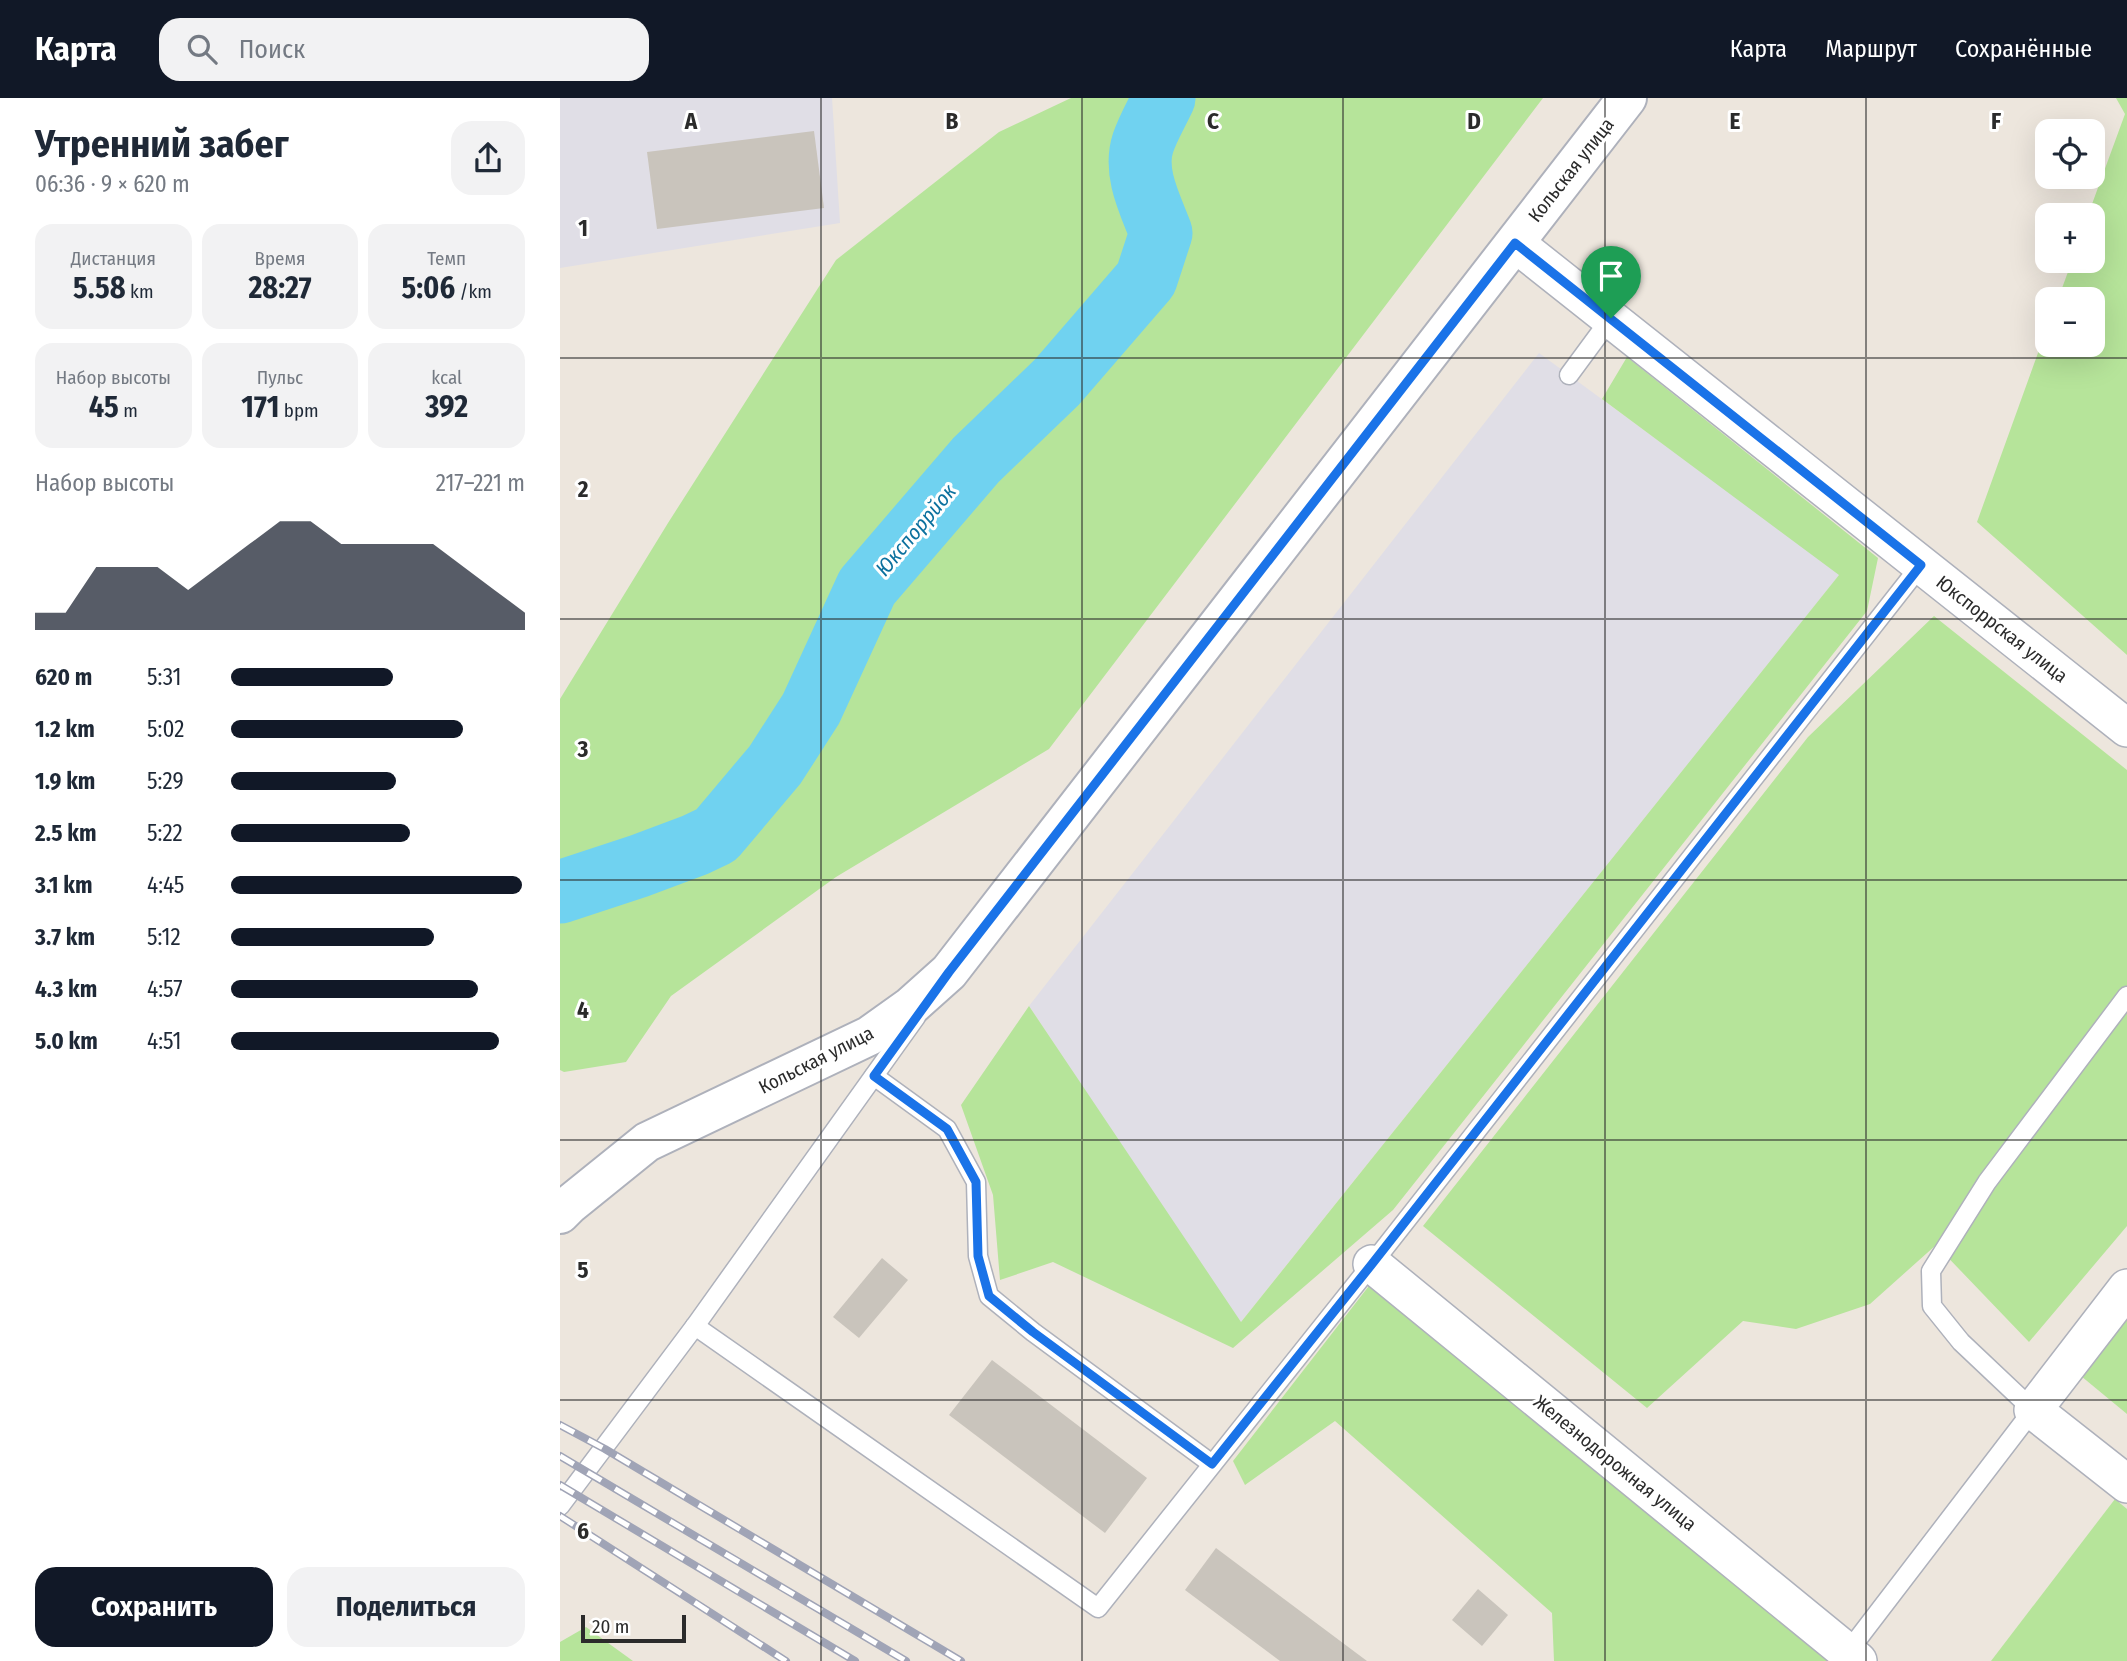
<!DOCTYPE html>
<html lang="ru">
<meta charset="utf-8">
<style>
:root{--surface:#fff;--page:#f2f2f3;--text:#1f2937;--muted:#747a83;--accent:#111827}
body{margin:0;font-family:"Fira Sans Condensed",sans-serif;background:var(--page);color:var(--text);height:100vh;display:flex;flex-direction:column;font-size:26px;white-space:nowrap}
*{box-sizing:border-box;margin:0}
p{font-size:23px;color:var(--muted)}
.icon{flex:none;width:38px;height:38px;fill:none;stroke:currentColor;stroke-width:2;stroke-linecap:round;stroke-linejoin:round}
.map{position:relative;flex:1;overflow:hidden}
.sheet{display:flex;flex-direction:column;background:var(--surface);width:560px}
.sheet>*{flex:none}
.fabs{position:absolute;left:1475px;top:21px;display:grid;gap:14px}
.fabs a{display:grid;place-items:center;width:70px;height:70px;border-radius:14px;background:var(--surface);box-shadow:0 7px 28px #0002;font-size:35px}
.scale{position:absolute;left:21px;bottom:18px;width:105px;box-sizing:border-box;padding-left:7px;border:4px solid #2b2b2b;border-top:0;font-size:19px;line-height:24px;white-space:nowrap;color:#2b2b2b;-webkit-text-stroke:5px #fff;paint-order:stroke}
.pin{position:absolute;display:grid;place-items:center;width:60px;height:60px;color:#fff;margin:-72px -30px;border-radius:50% 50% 50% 0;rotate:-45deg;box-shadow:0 0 7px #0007}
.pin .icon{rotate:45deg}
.round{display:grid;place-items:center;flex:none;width:74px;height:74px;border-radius:21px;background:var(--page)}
.overview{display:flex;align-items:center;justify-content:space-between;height:119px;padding:0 35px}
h1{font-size:38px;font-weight:700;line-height:52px}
.stats{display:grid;grid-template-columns:repeat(3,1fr);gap:10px;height:119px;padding:7px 35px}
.stats div{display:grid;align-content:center;border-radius:18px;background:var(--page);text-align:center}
.stats b{font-size:30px;font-weight:700}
.stats small{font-size:19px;font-weight:400}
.stats p{font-size:19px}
.chart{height:196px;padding:14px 35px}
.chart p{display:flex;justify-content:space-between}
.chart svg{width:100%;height:126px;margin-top:7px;fill:var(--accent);opacity:.7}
.primary-button{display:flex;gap:14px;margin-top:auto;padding:14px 35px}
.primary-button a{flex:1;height:80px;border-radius:21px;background:var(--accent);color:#fff;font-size:28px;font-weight:700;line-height:80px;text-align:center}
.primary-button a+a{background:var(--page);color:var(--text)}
ul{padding:0 35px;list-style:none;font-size:23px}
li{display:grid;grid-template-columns:112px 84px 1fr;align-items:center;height:52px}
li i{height:18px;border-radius:9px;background:var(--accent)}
header{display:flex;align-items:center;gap:42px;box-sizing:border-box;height:98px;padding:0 35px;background:var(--accent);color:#fff}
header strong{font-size:33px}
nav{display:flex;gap:38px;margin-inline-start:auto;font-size:24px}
.search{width:490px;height:63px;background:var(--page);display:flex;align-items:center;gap:18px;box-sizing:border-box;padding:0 24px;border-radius:21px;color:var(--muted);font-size:26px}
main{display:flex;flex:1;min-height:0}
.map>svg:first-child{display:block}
.industrial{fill:#e0dee6}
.green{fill:#b6e49a}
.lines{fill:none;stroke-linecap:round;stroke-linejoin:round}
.river{stroke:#70d2f0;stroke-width:63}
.building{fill:#c9c4bc}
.lane-casing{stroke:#aeb1bb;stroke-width:21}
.street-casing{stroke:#aeb1bb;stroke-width:40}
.secondary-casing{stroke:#aeb1bb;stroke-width:42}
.lane{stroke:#fff;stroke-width:18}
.street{stroke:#fff;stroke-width:37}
.secondary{stroke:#fff;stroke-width:38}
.rail-casing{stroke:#a0a4b6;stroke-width:8}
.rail{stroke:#fff;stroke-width:5;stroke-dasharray:16;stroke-linecap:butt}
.route-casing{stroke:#fff;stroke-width:14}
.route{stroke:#1a73e8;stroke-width:9}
.grid{fill:none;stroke:#2b2b2b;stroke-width:2;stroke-opacity:0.55}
.labels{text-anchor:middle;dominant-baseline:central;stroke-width:6;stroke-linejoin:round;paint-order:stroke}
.street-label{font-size:19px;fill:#2b2b2b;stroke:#fff}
.water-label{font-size:21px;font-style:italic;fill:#0c719e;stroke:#fff}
.grid-label{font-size:23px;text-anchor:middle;font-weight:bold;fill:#2b2b2b;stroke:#fff;stroke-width:6;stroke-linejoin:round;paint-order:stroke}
</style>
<header>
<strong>Карта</strong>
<div class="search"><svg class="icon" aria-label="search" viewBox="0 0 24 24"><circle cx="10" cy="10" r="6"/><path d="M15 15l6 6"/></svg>Поиск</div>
<nav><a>Карта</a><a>Маршрут</a><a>Сохранённые</a></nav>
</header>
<main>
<section class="sheet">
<div class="overview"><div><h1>Утренний забег</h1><p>06:36 · 9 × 620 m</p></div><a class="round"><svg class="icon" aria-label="share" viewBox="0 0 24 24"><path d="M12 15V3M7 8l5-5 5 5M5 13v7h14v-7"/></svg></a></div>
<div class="stats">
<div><p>Дистанция</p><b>5.58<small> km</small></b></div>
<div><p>Время</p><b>28:27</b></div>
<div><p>Темп</p><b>5:06<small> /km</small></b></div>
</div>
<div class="stats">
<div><p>Набор высоты</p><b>45<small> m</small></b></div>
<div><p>Пульс</p><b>171<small> bpm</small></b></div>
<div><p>kcal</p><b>392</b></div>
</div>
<div class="chart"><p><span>Набор высоты</span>217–221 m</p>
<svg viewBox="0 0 160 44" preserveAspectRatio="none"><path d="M0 44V38L10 38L20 22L30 22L40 22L50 30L60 22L70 14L80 6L90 6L100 14L110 14L120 14L130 14L140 22L150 30L160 38V44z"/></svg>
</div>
<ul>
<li><b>620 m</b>5:31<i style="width:55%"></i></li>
<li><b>1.2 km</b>5:02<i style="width:79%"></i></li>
<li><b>1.9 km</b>5:29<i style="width:56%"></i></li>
<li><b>2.5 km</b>5:22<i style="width:61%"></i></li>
<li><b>3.1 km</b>4:45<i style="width:99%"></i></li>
<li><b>3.7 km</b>5:12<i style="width:69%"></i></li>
<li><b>4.3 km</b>4:57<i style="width:84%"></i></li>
<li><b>5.0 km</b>4:51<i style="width:91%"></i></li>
</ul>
<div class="primary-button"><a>Сохранить</a><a>Поделиться</a></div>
</section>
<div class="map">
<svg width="1567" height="1563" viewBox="0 0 1567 1563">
<rect width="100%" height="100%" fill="#ede6dd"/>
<g class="industrial">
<polygon points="0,0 272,0 280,125 0,170"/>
<polygon points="979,255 1280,476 680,1225 469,908"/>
</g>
<g class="green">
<polygon points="511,0 983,0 489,651 276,779 111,898 66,964 4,974 0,972 0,601 108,425 276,162 439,34"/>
<polygon points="1556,0 1567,0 1567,557 1417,424 1487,230 1488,247 1533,247 1533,201 1498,201 1512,163 1533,163 1533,117 1528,117 1565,16"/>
<polygon points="1067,259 1318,460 1307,513 833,1112 673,1250 493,1164 440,1182 433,1097 401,1007 469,908 681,1224 1279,477 1042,301"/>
<polygon points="1374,518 1567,672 1567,1128 1469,1244 1376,1147 1310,1206 1236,1231 1183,1223 1087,1310 863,1128 1248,639"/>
<polygon points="812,1184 1273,1563 994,1563 992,1515 775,1323 685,1387 673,1363"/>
<polygon points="1567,1221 1567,1316 1521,1278"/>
<polygon points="1555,1401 1567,1411 1567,1563 1431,1563"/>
<polygon points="26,1529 73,1563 74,1563 0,1563 0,1544"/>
</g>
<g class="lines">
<path class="river" d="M 0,794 L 79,768 L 135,747 L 156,737 L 215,667 L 251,611 L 307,489 L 416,362 L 497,284 L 586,181 L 601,135 C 591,108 573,75 583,45 C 588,30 597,15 604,0"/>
</g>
<g class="building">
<polygon points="254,33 264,110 97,131 87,54"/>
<polygon points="322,1160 348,1182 299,1240 273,1219"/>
<polygon points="432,1262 587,1380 545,1435 389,1317"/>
<polygon points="656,1450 807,1563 720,1563 625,1492"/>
<polygon points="918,1491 948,1517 922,1548 892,1522"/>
</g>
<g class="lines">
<defs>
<g id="lane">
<polyline points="1009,277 1051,220"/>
<polyline points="314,978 387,1031 416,1084 418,1158 429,1198 473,1234 652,1366"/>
<polyline points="135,1228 538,1510 812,1166 1361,467"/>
<polyline points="0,1408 135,1228 356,919"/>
<polyline points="1287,1555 1473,1312 1401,1244 1372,1208 1371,1173 1427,1084 1567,898"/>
</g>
<g id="street">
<polyline points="955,145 1567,630"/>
<polyline points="812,1166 1298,1563"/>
<polyline points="1567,1190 1473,1312 1567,1386"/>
</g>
<polyline id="secondary" points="0,1116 9,1107 87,1044 309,938 351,908 389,874 1067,0"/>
</defs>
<use href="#lane" class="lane-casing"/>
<use href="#street" class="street-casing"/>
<use href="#secondary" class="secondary-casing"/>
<use href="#lane" class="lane"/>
<use href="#street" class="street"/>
<use href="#secondary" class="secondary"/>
<defs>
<g id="rail">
<polyline points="0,1327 45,1351 401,1563"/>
<polyline points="0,1358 346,1563"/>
<polyline points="0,1387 295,1563"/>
<polyline points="0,1418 226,1563"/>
</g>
</defs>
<use href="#rail" class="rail-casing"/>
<use href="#rail" class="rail"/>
</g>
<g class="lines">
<defs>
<polygon id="route" points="955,145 1361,467 812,1166 652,1366 473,1234 429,1198 418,1158 416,1084 387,1031 314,978 389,874"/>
</defs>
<use href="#route" class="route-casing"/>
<use href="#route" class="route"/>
</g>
<path class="grid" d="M 261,0 L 261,1563M 522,0 L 522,1563M 783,0 L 783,1563M 1045,0 L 1045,1563M 1306,0 L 1306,1563M 0,260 L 1567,260M 0,521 L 1567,521M 0,782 L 1567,782M 0,1042 L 1567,1042M 0,1302 L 1567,1302"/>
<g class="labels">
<g class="street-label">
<text transform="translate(1011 72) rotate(-52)">Кольская улица</text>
<text transform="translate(1442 531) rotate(38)">Юкспоррская улица</text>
<text transform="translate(256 962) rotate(-27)">Кольская улица</text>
<text transform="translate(1055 1365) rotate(39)">Железнодорожная улица</text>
</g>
<g class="water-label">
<text transform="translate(356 432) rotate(-50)">Юкспоррйок</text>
</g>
</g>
<g class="grid-label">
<text x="131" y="31">A</text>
<text x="392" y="31">B</text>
<text x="653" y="31">C</text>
<text x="914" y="31">D</text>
<text x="1175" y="31">E</text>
<text x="1436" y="31">F</text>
<text x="23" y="138">1</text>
<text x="23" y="399">2</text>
<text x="23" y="659">3</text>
<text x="23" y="920">4</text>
<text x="23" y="1180">5</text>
<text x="23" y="1441">6</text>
</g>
</svg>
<div class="fabs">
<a><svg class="icon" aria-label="locate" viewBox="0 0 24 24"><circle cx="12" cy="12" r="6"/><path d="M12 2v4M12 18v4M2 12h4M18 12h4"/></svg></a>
<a>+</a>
<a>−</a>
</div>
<div class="scale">20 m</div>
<div class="pin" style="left:1051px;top:220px;background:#1e9e55"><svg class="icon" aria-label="arrive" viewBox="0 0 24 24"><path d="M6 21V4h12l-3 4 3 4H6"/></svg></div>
</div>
</main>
